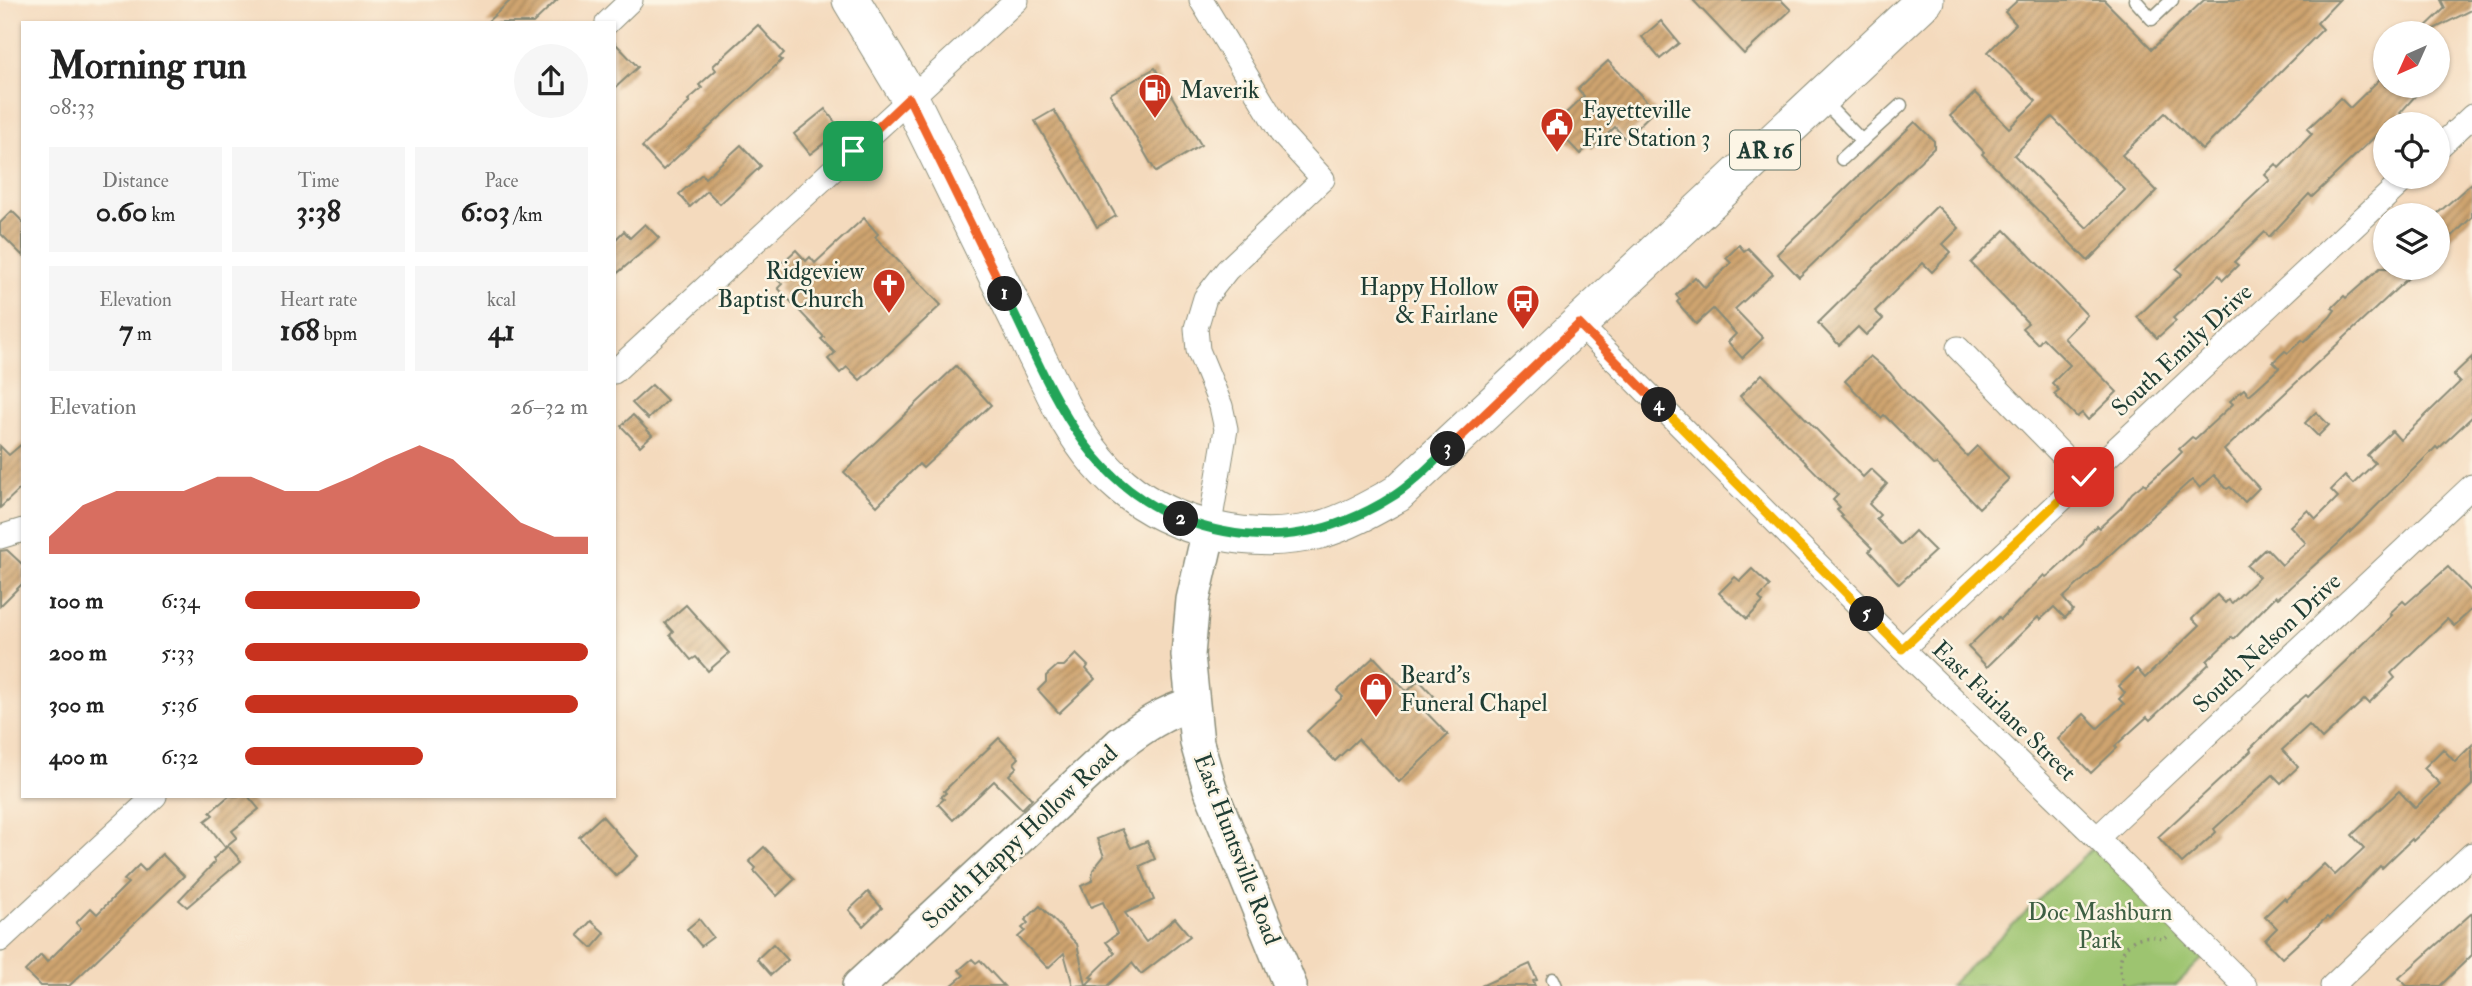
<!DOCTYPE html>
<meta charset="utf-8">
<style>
:root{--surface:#fff;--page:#f6f6f6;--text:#222;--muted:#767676;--accent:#c8321e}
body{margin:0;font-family:"IM FELL Double Pica",serif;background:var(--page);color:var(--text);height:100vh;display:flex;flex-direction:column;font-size:26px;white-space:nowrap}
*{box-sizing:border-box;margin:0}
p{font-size:23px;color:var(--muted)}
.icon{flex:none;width:38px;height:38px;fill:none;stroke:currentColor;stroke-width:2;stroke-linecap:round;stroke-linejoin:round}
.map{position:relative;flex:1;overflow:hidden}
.details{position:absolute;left:21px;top:21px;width:595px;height:777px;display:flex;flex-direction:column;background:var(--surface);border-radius:0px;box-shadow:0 2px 5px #0004}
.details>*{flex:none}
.needle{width:46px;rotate:225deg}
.buttons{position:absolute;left:2373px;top:21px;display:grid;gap:14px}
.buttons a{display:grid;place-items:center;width:77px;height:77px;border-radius:50%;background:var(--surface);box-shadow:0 2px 5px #0004;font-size:35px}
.pin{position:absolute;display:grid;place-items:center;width:60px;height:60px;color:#fff;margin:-30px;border-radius:14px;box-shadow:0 4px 10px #0006}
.km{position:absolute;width:35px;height:35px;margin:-18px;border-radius:50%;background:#222;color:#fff;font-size:19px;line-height:35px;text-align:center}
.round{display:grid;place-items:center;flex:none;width:74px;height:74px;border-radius:37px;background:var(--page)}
.overview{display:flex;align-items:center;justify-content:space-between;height:119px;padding:0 28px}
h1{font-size:38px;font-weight:700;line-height:52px}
.metrics{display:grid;grid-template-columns:repeat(3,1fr);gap:10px;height:119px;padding:7px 28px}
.metrics div{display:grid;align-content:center;border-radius:0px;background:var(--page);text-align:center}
.metrics b{font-size:30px;font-weight:700}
.metrics small{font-size:19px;font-weight:400}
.metrics p{font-size:19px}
.chart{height:196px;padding:14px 28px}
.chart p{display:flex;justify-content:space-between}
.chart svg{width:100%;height:126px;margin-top:7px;fill:var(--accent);opacity:.7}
ul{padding:0 28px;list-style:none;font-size:23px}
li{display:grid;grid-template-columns:112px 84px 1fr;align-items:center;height:52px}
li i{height:18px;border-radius:9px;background:var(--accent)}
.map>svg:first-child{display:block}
.park{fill:#9dc46f;stroke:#5e8052;stroke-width:2}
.building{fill:url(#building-hatch);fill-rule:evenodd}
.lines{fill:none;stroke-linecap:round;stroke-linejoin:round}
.lane-casing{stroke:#8a8c78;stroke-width:15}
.street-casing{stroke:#8a8c78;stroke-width:25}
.secondary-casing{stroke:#8a8c78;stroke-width:36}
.primary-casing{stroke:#8a8c78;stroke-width:39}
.path{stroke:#8a8c78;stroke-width:3.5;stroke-dasharray:2 5;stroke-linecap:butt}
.lane{stroke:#fff;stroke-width:12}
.street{stroke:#fff;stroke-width:23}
.secondary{stroke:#fff;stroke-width:33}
.primary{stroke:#fff;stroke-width:37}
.split-1-casing{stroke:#fff;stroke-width:14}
.split-2-casing{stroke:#fff;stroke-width:14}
.split-3-casing{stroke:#fff;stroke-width:14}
.split-4-casing{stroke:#fff;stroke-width:14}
.split-5-casing{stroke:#fff;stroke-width:14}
.split-6-casing{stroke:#fff;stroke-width:14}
.split-1{stroke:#f0652b;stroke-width:9}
.split-2{stroke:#22a559;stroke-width:9}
.split-3{stroke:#22a559;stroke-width:9}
.split-4{stroke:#f0652b;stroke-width:9}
.split-5{stroke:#f5b400;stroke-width:9}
.split-6{stroke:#f5b400;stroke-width:9}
.labels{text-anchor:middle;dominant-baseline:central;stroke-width:5;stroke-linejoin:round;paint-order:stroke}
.shield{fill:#fcf5e5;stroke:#617469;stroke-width:2}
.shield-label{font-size:23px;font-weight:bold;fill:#1f3d34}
.poi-label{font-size:24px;fill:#1f3d34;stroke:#fcf5e5;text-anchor:start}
.street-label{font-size:24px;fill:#1f3d34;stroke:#fcf5e5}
.park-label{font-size:24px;fill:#3e5f43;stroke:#fcf5e5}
</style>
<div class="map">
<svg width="2472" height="986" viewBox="0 0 2472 986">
<defs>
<pattern id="building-hatch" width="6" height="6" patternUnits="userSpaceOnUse" patternTransform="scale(1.75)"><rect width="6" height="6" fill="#cfa470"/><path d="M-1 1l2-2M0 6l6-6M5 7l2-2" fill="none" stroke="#a7875d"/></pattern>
</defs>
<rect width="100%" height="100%" fill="#fcf5e5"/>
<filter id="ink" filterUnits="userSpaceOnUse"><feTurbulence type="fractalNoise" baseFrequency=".0143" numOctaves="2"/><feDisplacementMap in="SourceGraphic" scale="14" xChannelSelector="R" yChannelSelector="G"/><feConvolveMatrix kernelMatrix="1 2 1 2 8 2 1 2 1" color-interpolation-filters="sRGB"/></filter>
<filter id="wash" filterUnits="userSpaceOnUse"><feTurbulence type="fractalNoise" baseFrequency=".00686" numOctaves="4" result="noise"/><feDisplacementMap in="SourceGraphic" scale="28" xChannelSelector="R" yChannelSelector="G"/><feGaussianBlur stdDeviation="1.57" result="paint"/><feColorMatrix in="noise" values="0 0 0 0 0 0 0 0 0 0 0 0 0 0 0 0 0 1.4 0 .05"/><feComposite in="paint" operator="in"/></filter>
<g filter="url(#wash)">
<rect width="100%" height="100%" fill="#f4dabd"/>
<polygon class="park" points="2100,841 2210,951 2175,986 1949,986"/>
<g id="blocks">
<g class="building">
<polygon points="511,0 557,0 533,23 486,23"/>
<polygon points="1693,0 1781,0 1791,10 1744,54"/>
<path d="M 2018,0 L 2104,0 L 2152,49 L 2204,0 L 2339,0 L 2317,23 L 2323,29 L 2202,150 L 2165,113 L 2122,155 L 2157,191 L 2088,261 L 1982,154 L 1984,152 L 1950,116 L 1975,93 L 2009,128 L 2036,101 L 1988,52 L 2016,24 L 2005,12 ZM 2052,117 L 2125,190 L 2087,228 L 2014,155 Z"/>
<polygon points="2441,0 2472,0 2472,10 2426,33 2419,33 2445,8"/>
<polygon points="1661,21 1679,43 1660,59 1642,37"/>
<polygon points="758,25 784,53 779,58 782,60 663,170 642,147 690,102 688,100 702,88 699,85 716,70 713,66"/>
<polygon points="614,42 638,67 614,89"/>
<polygon points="1608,61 1655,110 1625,139 1615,127 1592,149 1589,146 1580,154 1556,129 1566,119 1563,116 1584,96 1578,89"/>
<polygon points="1155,68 1201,145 1156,172 1110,94"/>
<polygon points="2381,78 2385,86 2424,86 2400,113 2414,124 2385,124 2385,127 2312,197 2309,194 2269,237 2265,232 2234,262 2238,265 2223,280 2219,275 2200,293 2173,318 2176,321 2157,338 2137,317 2182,274 2176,269 2270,180 2265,175 2276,164 2279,168 2312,134 2307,129 2334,104 2340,98 2350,108"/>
<polygon points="825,109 841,130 810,154 794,134"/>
<polygon points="1054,110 1116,216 1097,227 1035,121"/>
<polygon points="1915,122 1934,141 1934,148 1799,277 1777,254"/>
<polygon points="741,145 761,166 720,204 707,191 690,207 679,194 702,174 705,178"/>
<polygon points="2472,183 2472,217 2438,250 2438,213"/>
<polygon points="1937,206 1959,228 1943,244 1951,252 1932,272 1923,263 1875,311 1883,319 1866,335 1858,327 1839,345 1818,323"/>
<polygon points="12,211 23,222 23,256 0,233 0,223"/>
<polygon points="864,218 878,234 875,237 941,305 860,380 847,367 840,373 828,359 835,353 821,339 824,337 778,288 782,284 771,273 796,250 806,261 810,257 815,263"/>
<polygon points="645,224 659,238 614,276 614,241 624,231 630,238"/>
<polygon points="2005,230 2087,315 2064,338 2117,392 2088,420 2082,413 2077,417 2054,394 2059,390 2052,383 2070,365 2043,338 2038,344 2022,328 2028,323 1971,263"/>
<polygon points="1739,245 1744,251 1748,248 1773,274 1735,309 1763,338 1742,358 1728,342 1736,334 1713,309 1696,324 1677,302 1680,299 1676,295 1695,277 1705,288 1731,263 1726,258"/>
<polygon points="2380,268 2419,268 2224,450 2259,488 2245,502 2230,487 2227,489 2214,475 2200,488 2193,480 2189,482 2063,598 2073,610 2065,618 2054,607 2040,620 2038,617 1987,667 1968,647 1999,617 2001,619 2044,575 2046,577 2054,571 2083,544 2086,536 2097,526 2099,528 2121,508 2132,493 2144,483 2146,485 2175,459 2182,452 2179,449 2192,437 2195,439 2233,404 2230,401 2244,389 2249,395 2256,389 2279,368 2273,362 2285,351 2288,353 2302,340 2304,342 2330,317 2335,310 2332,308 2344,296 2346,298"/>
<polygon points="1870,356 1890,373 1906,393 1967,456 1977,446 2009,479 1979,508 1937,464 1933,465 1884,415 1881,418 1845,381"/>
<polygon points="2472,357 2472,417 2438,449 2436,447 2339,543 2278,598 2276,596 2234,639 2232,637 2207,661 2209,664 2150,720 2147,717 2115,746 2117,748 2091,773 2058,739 2084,714 2098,728 2124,704 2119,699 2125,693 2119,686 2137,669 2145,678 2199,626 2192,619 2217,595 2225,603 2228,600 2232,603 2259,577 2247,566 2264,550 2267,549 2282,565 2306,543 2290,526 2308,510 2316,519 2338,497 2331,490 2345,476 2353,484 2375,463 2367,455 2392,431 2400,440 2460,382 2453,375"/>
<polygon points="956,366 991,405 923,468 919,464 877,506 844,472"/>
<polygon points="1762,374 1863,477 1871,469 1887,484 1869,504 1880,515 1876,519 1901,545 1915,531 1935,551 1899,584 1869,551 1872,548 1841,517 1843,516 1837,510 1840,507 1833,500 1838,495 1740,396"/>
<polygon points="652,385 667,400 648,419 632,403"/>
<polygon points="2316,412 2329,425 2318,436 2305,423"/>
<polygon points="633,415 652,435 640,446 621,426"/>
<polygon points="23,443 23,486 0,508 0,446 9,455"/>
<polygon points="7,550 23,565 23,583 0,606 0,551"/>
<polygon points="2448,567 2472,592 2472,609 2454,626 2447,619 2391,673 2395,678 2369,703 2365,699 2322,739 2309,725 2282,750 2298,767 2281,783 2273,775 2214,829 2216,832 2214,834 2182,863 2158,837 2251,751 2250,749 2292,707 2306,695 2308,697 2379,629 2392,615 2390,613 2403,601 2406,604"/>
<polygon points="1752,569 1770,586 1759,598 1763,602 1747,619 1719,593 1735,577 1740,581"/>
<polygon points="686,605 729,653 708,671 696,657 691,660 670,635 673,632 665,623"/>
<polygon points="1076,654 1088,666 1086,669 1095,679 1059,713 1038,690 1046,682 1046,676 1057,666 1064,666"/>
<polygon points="1374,657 1407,692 1419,680 1434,696 1422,708 1448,735 1399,782 1358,739 1335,761 1307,731 1343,697 1337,691"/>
<polygon points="999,738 1019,758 1014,763 1017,767 1009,775 1032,799 1022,809 994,781 953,820 938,804 944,799 941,797 946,793 944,791"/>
<polygon points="2472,745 2472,785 2413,841 2412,839 2382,868 2380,866 2329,919 2327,917 2282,958 2265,940 2277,928 2265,916 2284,898 2286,900 2324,864 2335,875 2364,848 2352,835 2399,791 2415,808 2440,784 2424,768 2443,749 2455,762"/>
<polygon points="229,796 248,796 259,809 232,831 237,837 225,847 205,821 213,815 210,812"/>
<polygon points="602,816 638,856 616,876 579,837"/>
<polygon points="1122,829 1131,848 1147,841 1155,859 1140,866 1154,900 1125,913 1146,942 1175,918 1190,936 1141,974 1132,963 1107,986 1085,986 1093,978 1090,977 1115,953 1106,942 1117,934 1103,902 1091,907 1081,886 1092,881 1093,870 1104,856 1097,839"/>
<polygon points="228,846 241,861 187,907 179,900 215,862 213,859"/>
<polygon points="764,847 795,879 777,896 754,871 756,868 749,861"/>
<polygon points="162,854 184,876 69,986 40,986 25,971 41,955 47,962 81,928 76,923 91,908 97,914 128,883 124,880 139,865 145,871"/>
<polygon points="868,892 882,908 863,926 849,910"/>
<polygon points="1040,906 1077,944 1086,985 1073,986 1064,953 1048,968 1018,937 1025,931 1022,928 1028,923 1025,920"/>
<polygon points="2472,913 2472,955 2440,986 2407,986 2399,978"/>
<polygon points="699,919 713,937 701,946 687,929"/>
<polygon points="591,921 605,933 592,948 578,935"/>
<polygon points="773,944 788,960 771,975 757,959"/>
<polygon points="972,959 976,963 980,960 1004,986 951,986 964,975 959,970"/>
<polygon points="1530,964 1537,980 1533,981 1535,986 1481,986"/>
</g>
</g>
</g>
<g filter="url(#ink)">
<use href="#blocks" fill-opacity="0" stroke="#8a8c78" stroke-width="2"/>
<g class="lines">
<defs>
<g id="lane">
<polyline points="2135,0 2152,19 2172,0"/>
<polyline points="1823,101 1862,141"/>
<polyline points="1842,159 1901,105"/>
<polyline points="1553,979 1556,986"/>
</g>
<g id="street">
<polyline points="1201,0 1281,133 1323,179 1227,270 1205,298 1196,328 1198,350 1221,406 1226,429 1209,530"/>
<polyline points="607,23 631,0"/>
<polyline points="2438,148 2472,116"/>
<polyline points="1579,324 1902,649 2097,838 2245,986"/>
<polyline points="1958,348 2084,477"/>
<polyline points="614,372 1017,0"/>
<polyline points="0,537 23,530"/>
<polyline points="1902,649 2407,177"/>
<polyline points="2097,838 2472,486"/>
<polyline points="0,940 155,796"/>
<polyline points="2332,986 2472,854"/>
</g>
<g id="secondary">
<polyline points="1209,530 1193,600 1188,655 1197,743 1210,788 1290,986"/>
<path d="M 859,986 L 1120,744 C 1144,726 1163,713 1192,704"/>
</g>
<path id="primary" d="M 851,0 L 910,98 L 1061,406 C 1077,436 1096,464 1122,486 C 1174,530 1255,547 1320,530 C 1348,522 1372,508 1397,494 L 1925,0"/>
</defs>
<use href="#lane" class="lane-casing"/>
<use href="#street" class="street-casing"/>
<use href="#secondary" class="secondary-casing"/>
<use href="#primary" class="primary-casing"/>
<path class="path" d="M 2124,986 C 2122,978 2119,971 2120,963 C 2123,940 2144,931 2163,940 L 2167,936"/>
<use href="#lane" class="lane"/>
<use href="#street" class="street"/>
<use href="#secondary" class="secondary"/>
<use href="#primary" class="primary"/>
</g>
</g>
<g class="lines" filter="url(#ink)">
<defs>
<polyline id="split-1" points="853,151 909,98 1005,294"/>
<path id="split-2" d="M 1005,294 C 1049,382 1081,481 1181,519"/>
<path id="split-3" d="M 1181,519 C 1257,548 1327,539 1395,495 C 1414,483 1431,464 1448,449"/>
<polyline id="split-4" points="1448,449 1579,324 1659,405"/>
<polyline id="split-5" points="1659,405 1867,614"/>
<polyline id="split-6" points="1867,614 1902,649 2084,477"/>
</defs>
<use href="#split-1" class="split-1-casing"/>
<use href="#split-2" class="split-2-casing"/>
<use href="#split-3" class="split-3-casing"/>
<use href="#split-4" class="split-4-casing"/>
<use href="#split-5" class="split-5-casing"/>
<use href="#split-6" class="split-6-casing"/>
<use href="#split-1" class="split-1"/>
<use href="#split-2" class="split-2"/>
<use href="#split-3" class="split-3"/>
<use href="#split-4" class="split-4"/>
<use href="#split-5" class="split-5"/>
<use href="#split-6" class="split-6"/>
</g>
<defs>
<symbol id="fuel-pin" viewBox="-11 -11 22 30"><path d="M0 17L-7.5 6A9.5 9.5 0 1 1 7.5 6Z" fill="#c8321e" stroke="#fcf5e5"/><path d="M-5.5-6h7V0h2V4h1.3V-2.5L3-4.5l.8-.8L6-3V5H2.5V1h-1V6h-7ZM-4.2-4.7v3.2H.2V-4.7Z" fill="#fff"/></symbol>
<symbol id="civic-pin" viewBox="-11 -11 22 30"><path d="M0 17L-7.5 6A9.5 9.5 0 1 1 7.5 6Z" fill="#c8321e" stroke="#fcf5e5"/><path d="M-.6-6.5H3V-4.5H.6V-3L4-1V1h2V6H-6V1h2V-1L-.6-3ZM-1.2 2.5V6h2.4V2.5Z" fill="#fff"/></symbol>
<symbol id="church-pin" viewBox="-11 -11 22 30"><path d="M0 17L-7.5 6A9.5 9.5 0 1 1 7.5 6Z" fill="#c8321e" stroke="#fcf5e5"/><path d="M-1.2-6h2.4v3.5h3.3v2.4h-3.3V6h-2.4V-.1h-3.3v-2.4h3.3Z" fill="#fff"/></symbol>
<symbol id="bus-pin" viewBox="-11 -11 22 30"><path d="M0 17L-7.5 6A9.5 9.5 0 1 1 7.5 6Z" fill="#c8321e" stroke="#fcf5e5"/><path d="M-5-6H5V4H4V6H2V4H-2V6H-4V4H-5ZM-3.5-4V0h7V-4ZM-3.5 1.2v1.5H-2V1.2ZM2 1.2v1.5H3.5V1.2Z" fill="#fff"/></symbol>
<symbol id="shop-pin" viewBox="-11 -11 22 30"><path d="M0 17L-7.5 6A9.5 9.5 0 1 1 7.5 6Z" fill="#c8321e" stroke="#fcf5e5"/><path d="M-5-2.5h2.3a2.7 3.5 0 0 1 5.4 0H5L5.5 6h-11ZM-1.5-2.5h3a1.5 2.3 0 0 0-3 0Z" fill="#fff"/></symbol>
</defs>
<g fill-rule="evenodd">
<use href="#fuel-pin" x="1136" y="71" width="38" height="52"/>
<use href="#civic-pin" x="1538" y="105" width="38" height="52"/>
<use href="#church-pin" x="870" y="266" width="38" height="52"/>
<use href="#bus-pin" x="1504" y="282" width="38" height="52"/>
<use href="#shop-pin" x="1357" y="670" width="38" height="52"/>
</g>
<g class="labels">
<rect class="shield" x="1730" y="130.5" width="70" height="39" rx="5"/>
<g class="shield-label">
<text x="1765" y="150">AR 16</text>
</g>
<g class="poi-label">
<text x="1180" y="90">Maverik</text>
<text x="1582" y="110">Fayetteville<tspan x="1582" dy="28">Fire Station 3</tspan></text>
<text x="864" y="271" text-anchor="end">Ridgeview<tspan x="864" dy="28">Baptist Church</tspan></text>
<text x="1498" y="287" text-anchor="end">Happy Hollow<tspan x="1498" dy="28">&amp; Fairlane</tspan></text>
<text x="1400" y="675">Beard's<tspan x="1400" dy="28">Funeral Chapel</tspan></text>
</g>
<g class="street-label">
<text transform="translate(2182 350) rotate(-43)">South Emily Drive</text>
<text transform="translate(2267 643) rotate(-43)">South Nelson Drive</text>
<text transform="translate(2004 711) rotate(44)">East Fairlane Street</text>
<text transform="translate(1020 837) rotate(-43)">South Happy Hollow Road</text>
<text transform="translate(1237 849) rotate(69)">East Huntsville Road</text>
</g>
<g class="park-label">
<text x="2100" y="912">Doc Mashburn<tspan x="2100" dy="28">Park</tspan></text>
</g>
</g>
</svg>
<div class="buttons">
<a><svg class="needle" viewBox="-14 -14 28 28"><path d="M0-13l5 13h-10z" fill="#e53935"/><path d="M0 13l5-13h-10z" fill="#767676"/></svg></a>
<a><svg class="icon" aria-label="locate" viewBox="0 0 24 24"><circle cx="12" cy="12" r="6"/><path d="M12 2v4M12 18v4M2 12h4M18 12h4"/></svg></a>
<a><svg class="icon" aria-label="layers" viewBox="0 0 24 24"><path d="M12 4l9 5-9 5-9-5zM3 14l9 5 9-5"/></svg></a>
</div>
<div class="pin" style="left:853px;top:151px;background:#1e9e55"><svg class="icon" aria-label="arrive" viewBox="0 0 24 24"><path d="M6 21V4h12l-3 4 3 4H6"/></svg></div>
<div class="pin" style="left:2084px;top:477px;background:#d93025"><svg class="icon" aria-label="check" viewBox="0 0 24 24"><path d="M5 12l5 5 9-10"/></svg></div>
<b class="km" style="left:1005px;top:294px">1</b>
<b class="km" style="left:1181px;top:519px">2</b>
<b class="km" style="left:1448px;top:449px">3</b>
<b class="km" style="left:1659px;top:405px">4</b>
<b class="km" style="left:1867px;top:614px">5</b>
<section class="details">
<div class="overview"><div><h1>Morning run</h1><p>08:33</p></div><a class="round"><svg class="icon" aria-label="share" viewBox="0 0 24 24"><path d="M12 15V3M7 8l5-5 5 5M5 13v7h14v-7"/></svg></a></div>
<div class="metrics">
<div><p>Distance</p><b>0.60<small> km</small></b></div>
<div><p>Time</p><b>3:38</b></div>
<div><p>Pace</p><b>6:03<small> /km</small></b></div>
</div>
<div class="metrics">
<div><p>Elevation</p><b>7<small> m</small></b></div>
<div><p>Heart rate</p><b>168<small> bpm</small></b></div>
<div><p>kcal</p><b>41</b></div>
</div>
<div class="chart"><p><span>Elevation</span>26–32 m</p>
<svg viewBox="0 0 160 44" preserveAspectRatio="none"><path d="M0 44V38L10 27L20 22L30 22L40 22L50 17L60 17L70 22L80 22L90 17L100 11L110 6L120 11L130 22L140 33L150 38L160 38V44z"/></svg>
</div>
<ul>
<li><b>100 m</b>6:34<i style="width:51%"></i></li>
<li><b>200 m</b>5:33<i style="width:100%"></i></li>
<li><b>300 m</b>5:36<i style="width:97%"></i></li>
<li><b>400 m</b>6:32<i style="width:52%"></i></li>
</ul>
</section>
</div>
